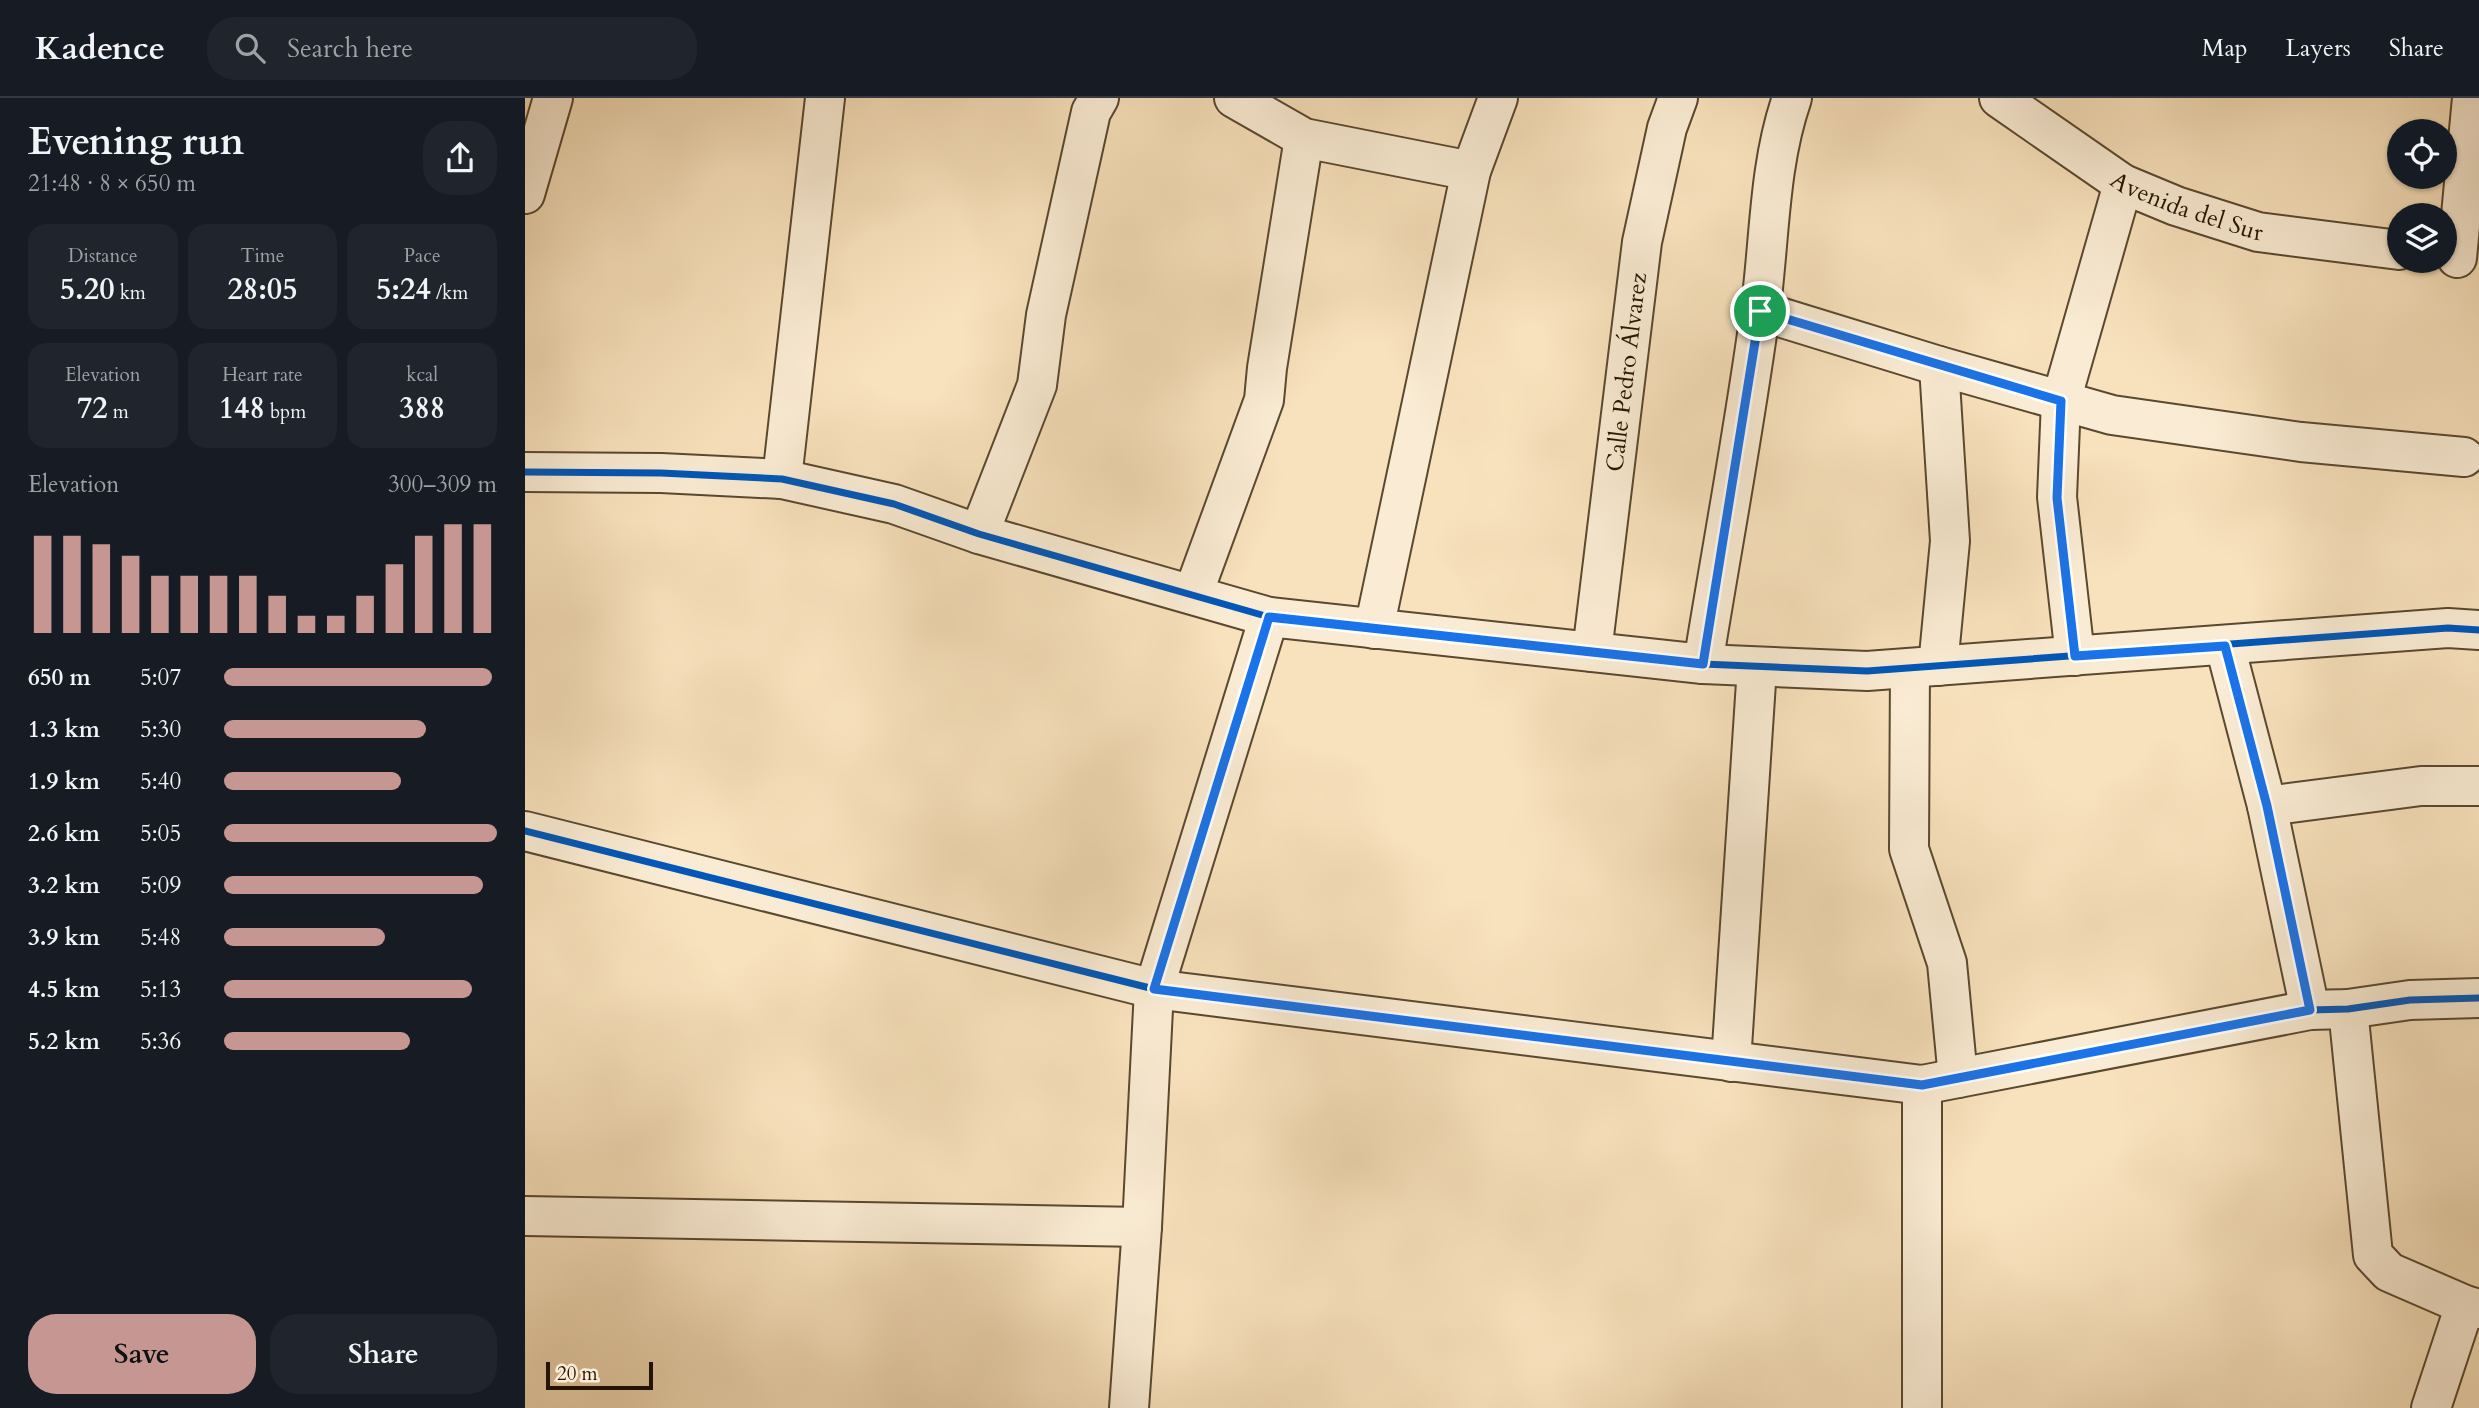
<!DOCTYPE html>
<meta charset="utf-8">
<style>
:root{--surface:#171b24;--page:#20242c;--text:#f1f3f6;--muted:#9ea1a6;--line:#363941;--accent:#c59692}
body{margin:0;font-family:Cardo,serif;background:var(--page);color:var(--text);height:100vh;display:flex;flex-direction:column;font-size:26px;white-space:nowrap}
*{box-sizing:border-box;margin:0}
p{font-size:23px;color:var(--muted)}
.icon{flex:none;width:38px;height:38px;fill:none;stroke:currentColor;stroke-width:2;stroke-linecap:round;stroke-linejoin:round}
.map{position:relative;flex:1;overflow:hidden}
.sheet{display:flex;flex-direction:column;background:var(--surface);width:525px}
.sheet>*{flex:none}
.buttons{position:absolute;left:1862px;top:21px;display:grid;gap:14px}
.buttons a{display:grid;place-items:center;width:70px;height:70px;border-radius:50%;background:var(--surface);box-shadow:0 2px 5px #0004;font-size:35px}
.scale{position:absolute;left:21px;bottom:18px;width:107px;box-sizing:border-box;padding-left:7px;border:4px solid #261400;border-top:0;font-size:19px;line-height:24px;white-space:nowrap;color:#261400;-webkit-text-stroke:5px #faecd4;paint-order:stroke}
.pin{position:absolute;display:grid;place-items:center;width:60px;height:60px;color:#fff;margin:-30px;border:4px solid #fff;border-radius:50%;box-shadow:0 2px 7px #0007}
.round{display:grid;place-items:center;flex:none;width:74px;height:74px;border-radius:28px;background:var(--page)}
.headline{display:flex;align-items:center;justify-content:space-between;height:119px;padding:0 28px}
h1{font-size:38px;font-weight:600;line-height:52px}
.figures{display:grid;grid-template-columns:repeat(3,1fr);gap:10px;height:119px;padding:7px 28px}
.figures div{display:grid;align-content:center;border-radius:18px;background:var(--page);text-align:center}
.figures b{font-size:30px;font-weight:600}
.figures small{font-size:19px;font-weight:400}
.figures p{font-size:19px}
.chart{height:196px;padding:14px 28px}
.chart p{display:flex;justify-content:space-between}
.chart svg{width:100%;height:126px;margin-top:7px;stroke:var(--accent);stroke-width:6}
.button{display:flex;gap:14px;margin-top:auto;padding:14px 28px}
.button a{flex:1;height:80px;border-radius:28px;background:var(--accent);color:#111;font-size:28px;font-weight:600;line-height:80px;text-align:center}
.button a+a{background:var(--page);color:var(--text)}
ul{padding:0 28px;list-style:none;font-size:23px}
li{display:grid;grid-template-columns:112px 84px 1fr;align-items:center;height:52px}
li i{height:18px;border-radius:9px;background:var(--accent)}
header{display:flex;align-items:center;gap:42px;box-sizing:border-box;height:98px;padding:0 35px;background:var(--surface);border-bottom:2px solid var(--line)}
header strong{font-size:33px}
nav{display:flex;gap:38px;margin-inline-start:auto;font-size:24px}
.search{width:490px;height:63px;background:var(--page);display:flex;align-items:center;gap:18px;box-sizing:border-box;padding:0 24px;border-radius:28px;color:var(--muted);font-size:26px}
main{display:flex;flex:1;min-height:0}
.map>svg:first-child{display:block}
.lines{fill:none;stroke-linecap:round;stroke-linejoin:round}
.minor-casing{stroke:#5a482f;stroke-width:42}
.minor{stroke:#faecd4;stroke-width:38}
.cycleway-casing{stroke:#faecd4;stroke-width:11}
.cycleway{stroke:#0057b8;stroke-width:7}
.route-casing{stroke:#fff;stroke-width:14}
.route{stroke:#1a73e8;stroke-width:9}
.labels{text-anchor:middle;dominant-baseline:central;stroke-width:5;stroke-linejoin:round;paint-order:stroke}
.street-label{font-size:24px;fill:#261400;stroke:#faecd4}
</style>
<header>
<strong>Kadence</strong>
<div class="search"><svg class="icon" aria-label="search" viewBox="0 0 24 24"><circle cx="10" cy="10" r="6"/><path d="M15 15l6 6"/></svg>Search here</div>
<nav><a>Map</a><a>Layers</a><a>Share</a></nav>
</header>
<main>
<section class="sheet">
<div class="headline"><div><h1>Evening run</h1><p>21:48 · 8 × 650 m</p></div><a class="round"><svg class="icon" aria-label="share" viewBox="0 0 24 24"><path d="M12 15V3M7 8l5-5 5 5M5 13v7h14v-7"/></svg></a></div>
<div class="figures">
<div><p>Distance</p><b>5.20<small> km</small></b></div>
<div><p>Time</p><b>28:05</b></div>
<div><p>Pace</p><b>5:24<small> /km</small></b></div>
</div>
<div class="figures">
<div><p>Elevation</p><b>72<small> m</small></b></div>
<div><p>Heart rate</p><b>148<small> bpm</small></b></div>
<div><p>kcal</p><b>388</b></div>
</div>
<div class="chart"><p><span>Elevation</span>300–309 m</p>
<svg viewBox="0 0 160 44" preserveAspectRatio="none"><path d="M5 44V10M15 44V10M25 44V13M35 44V17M45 44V24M55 44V24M65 44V24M75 44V24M85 44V31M95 44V38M105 44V38M115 44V31M125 44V20M135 44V10M145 44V6M155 44V6"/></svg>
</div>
<ul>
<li><b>650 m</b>5:07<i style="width:98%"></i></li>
<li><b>1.3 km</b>5:30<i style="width:74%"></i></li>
<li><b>1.9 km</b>5:40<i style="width:65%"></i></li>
<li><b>2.6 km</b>5:05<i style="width:100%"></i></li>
<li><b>3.2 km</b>5:09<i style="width:95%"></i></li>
<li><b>3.9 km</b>5:48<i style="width:59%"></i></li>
<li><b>4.5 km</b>5:13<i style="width:91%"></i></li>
<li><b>5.2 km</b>5:36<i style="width:68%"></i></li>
</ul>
<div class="button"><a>Save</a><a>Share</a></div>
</section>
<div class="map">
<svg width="1954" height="1310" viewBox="0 0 1954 1310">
<rect width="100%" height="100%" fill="#f8e2bd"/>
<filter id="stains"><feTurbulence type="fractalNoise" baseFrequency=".00286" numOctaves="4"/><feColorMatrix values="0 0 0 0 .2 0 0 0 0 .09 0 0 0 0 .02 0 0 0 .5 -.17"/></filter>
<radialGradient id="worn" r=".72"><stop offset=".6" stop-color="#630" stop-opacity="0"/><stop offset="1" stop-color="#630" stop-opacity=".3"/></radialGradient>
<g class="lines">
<defs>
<g id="minor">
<polyline points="709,0 779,40 946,73"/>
<path id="s1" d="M 1474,0 L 1598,86 L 1651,108 L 1733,134 L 1874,152"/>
<polyline points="0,96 28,0"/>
<polyline points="1932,160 1947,0"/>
<polyline points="1235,213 1414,268 1587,317 1776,344 1939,359"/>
<polyline points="0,374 136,375 257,381 369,406 454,436 744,519 1178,566 1342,573 1923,530 1954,532"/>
<polyline points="257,381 300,0"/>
<polyline points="454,436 512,287 521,217 566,14 574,0"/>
<polyline points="668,496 739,302 742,270 779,40"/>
<polyline points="849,531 946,73 973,0"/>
<polyline points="1700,548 1742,708 1785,912"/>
<path id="s2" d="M 1067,554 L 1117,144 L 1142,30 L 1153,0"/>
<polyline points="1550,558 1532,399 1536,303 1598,86"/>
<path d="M 1178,566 C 1197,449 1219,332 1235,215 C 1245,143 1243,69 1267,0"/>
<polyline points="1413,568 1425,443 1414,268"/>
<polyline points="1385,570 1384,751 1422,865 1433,980"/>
<polyline points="1742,708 1896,688 1954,688"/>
<polyline points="0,733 629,891 1397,987 1785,912 1823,911 1885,902 1954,900"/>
<polyline points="1823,911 1848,1157 1864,1174 1940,1207 1954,1211"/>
<polyline points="1206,964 1232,569"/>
<polyline points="1397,987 1397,1310"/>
<polyline points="0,1118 617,1129"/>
<polyline points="604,1310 617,1129 629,891 744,519"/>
<polyline points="1906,1310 1940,1207"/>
</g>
</defs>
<use href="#minor" class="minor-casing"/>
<use href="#minor" class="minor"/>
<defs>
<g id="cycleway">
<polyline points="0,374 136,375 257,381 369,406 454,436 744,519 1178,566 1342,573 1923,530 1954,532"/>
<polyline points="0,733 629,891 1397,987 1785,912 1823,911 1885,902 1954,900"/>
</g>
</defs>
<use href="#cycleway" class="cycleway-casing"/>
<use href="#cycleway" class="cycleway"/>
</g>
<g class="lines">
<defs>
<polygon id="route" points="1235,213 1536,303 1532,400 1550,558 1700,548 1742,708 1785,912 1397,987 629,891 744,519 1178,566"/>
</defs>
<use href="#route" class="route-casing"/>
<use href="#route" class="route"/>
</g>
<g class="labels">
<g class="street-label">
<text stroke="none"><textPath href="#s1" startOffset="219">Avenida del Sur</textPath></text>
<text stroke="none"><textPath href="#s2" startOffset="282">Calle Pedro Álvarez</textPath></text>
</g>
</g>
<rect width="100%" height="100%" filter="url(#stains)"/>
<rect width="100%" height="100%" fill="url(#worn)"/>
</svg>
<div class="buttons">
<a><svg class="icon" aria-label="locate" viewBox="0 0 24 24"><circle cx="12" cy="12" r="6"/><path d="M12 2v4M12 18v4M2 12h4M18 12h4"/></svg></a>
<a><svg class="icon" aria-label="layers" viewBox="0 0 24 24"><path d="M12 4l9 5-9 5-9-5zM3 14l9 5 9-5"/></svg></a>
</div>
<div class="scale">20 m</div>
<div class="pin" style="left:1235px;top:213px;background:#1e9e55"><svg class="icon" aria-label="arrive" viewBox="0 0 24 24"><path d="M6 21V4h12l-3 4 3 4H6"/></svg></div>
</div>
</main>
